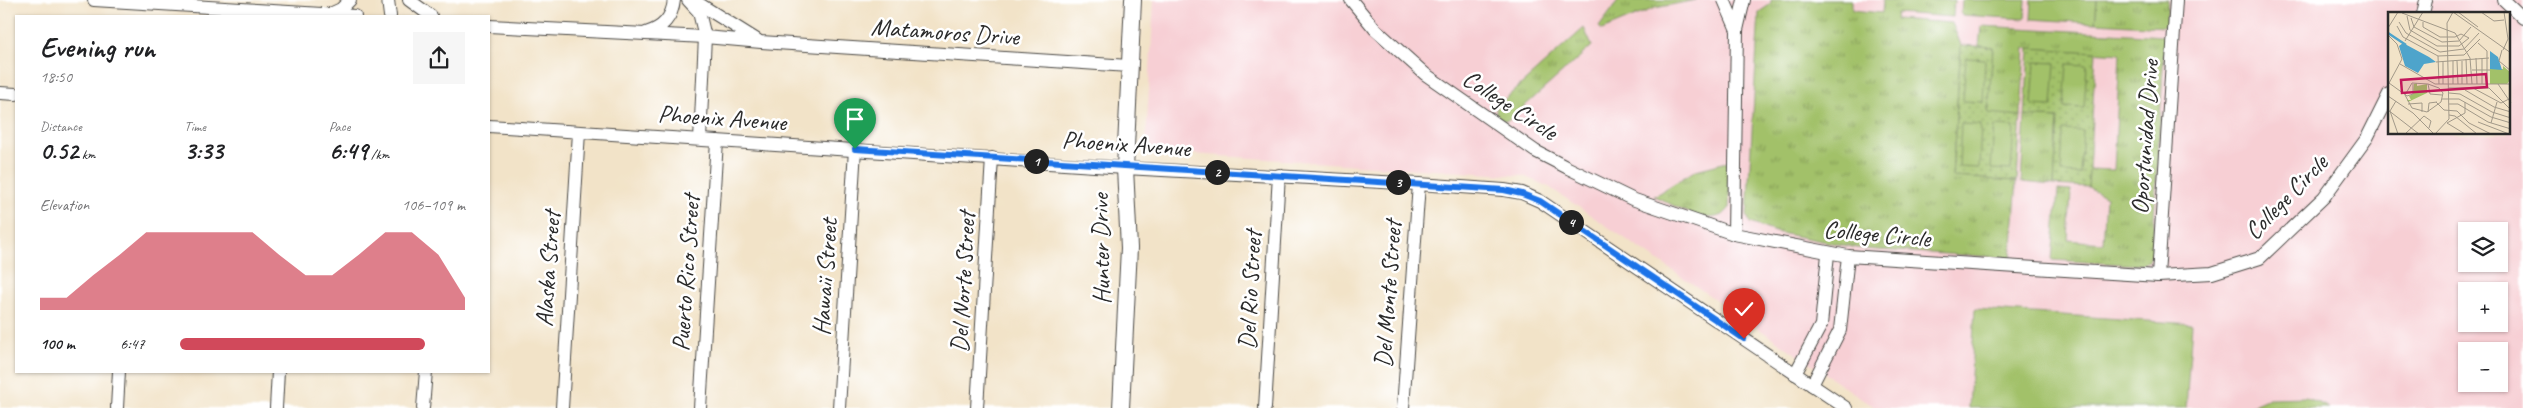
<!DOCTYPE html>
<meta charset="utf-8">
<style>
:root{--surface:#fff;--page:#f6f6f6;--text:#202124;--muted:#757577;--accent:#d1495b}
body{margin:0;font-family:Caveat,sans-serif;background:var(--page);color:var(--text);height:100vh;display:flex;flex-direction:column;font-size:19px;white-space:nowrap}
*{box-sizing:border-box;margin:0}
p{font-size:16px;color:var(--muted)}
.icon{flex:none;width:28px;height:28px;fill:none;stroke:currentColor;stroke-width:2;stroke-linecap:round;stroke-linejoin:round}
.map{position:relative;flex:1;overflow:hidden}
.details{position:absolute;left:15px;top:15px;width:475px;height:358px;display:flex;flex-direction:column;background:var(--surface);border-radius:0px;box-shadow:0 1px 4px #0004}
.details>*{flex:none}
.buttons{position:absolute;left:2458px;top:222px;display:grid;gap:10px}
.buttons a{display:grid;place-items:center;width:50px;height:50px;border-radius:0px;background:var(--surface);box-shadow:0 1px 4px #0004;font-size:25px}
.pin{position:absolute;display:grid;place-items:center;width:42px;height:42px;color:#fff;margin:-51px -21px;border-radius:50% 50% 50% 0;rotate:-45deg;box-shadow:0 0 5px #0007}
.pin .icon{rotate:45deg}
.km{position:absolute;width:25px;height:25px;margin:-12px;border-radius:50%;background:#222;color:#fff;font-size:14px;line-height:25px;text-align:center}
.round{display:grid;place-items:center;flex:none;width:52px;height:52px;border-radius:0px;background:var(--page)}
.head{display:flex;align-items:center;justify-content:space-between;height:85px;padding:0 25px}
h1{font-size:28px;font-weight:600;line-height:38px}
.figures{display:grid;grid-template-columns:repeat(3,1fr);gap:8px;height:85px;padding:5px 25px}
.figures div{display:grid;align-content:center}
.figures b{font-size:25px;font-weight:600}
.figures small{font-size:14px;font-weight:400}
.figures p{font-size:14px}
.chart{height:140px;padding:10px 25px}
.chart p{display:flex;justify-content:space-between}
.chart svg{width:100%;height:90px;margin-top:5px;fill:var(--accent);opacity:.7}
ul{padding:0 25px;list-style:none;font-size:16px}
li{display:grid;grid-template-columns:80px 60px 1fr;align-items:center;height:38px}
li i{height:12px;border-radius:6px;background:var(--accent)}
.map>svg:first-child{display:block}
.built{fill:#f7cfd4;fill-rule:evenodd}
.grass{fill:url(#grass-tufts);stroke:#66764a}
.park{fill:url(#park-dots);stroke:#66764a}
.garden{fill:#a2c169;stroke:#66764a}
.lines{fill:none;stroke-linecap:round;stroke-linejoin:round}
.minor-casing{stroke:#494743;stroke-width:14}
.major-casing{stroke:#494743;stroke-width:18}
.minor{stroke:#fff;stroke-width:12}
.major{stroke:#fff;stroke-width:16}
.route-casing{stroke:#fff;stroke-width:10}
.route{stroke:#1a73e8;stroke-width:6}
.labels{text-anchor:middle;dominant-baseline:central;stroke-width:5;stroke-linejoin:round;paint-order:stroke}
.street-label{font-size:25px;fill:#2b2b2b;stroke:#fff}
.inset-river{fill:none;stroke:#4ea4cb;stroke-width:2.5}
.inset-road{fill:none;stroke:#a29989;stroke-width:1}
.view{fill:#c2185b;fill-opacity:0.15;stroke:#c2185b;stroke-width:2.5}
.inset-edge{fill:none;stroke:#2b2b2b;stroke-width:2.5}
</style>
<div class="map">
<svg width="2523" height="408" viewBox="0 0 2523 408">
<defs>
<pattern id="grass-tufts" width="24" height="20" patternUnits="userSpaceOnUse" patternTransform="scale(1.25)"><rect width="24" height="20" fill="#a2c169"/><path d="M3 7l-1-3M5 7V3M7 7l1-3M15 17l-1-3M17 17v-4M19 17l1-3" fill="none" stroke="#849d57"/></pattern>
<pattern id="park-dots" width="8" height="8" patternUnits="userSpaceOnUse" patternTransform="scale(1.25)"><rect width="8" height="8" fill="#a2c169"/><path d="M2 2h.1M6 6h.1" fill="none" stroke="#849d57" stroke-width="1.8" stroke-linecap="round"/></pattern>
</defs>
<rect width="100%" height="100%" fill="#fff"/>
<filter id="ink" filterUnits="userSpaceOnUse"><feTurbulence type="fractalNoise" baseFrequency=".02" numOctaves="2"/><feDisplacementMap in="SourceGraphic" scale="10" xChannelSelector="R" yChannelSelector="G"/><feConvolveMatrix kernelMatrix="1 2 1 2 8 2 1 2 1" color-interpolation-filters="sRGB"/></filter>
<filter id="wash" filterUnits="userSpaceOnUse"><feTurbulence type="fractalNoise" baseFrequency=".0096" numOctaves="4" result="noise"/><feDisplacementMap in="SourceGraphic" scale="20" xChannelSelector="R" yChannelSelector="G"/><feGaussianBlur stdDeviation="1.12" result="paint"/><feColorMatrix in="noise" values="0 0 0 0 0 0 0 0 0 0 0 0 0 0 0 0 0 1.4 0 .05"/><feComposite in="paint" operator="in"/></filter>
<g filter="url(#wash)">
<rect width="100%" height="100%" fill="#f2e3c8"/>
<path class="built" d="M 1154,0 L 2523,0 L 2523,408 L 1876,408 L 1549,187 L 1523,176 L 1160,152 L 1151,148 L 1146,140 ZM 2389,14 L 2509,14 L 2509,134 L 2389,134 ZM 2466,231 L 2499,231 L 2499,264 L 2466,264 ZM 2466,291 L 2499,291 L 2499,324 L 2466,324 ZM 2466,351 L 2499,351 L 2499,384 L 2466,384 Z"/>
<g class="grass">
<polygon points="1619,0 1696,0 1655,8 1602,30 1599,27"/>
<polygon points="1771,0 1852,0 1852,10 1882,13 1883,0 1954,0 1953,17 1897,13 1896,19 1952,23 1961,45 1952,176 2017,181 2011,258 1863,249 1775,232 1750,223 1747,215 1759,12 1771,4"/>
<polygon points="2097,0 2168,0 2166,27 2095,23"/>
<polygon points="1981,26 2165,36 2152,252 2149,261 2136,265 2052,260 2058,190 2071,191 2068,240 2103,243 2106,197 2088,187 2089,169 2114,170 2120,54 2025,48 2021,116 1988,114 1993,47 1979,46"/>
<polygon points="1584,28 1592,46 1509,120 1504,121 1496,115 1496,107"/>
<polygon points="2025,116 2058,118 2054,185 2021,182"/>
<path d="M 1727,162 L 1731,164 L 1729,209 C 1711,231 1675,205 1654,196 L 1696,170 Z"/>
</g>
<g class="park">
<polygon points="1961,45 1993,47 1988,113 2021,116 2017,181 1952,177"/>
<polygon points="2029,48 2096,52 2088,187 2054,185 2058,118 2025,116"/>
</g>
<g class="garden">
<polygon points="1962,0 2026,0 2025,19 1961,15"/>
<polygon points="2032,0 2097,0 2095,23 2031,19"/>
<polygon points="1966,58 1985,59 1983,102 1963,101"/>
<polygon points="2035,62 2055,63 2052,106 2032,105"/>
<polygon points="2067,64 2087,65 2084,108 2064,107"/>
<polygon points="1961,124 1981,125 1979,168 1959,167"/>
<polygon points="1994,126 2014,127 2011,170 1991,169"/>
<polygon points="2063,130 2083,131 2080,174 2061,173"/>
<polygon points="1975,309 2192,324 2186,408 1969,408"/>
<polygon points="2306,397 2329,408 2246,408 2269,398"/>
</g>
</g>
<g filter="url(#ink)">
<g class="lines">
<defs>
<g id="minor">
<polyline points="94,0 355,16"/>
<polyline points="388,0 390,16"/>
<polyline points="409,0 431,16"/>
<polyline points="688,0 699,12 705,37 700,139"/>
<polyline points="693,0 757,40"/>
<polyline points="1351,0 1375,29 1425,74 1535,151 1568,168 1632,199 1734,234 1848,256 2158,276 2212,273 2260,258 2324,197 2367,138 2389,94"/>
<polyline points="1724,0 1737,30"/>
<polyline points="2504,0 2523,18"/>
<polyline points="330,14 341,9 350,0"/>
<polyline points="2423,14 2426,0"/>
<polyline points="489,26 705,37 761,42 1129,66"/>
<path d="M 646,33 C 663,28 672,18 674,0"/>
<polyline points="0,93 16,94"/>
<polyline points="489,126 1125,168 1419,184 1504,190 1522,193 1540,201 1846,408"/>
<polyline points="1734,234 1737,30 1744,0"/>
<polyline points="2158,276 2176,0"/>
<polyline points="1795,374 1821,325 1828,254"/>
<polyline points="1812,385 1840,330 1848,256"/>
<polyline points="117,408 119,371"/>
<polyline points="276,408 278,371"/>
<polyline points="423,408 426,371"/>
<polyline points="562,408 579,132"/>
<polyline points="700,408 717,141"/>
<polyline points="839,408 855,149"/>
<polyline points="977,408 992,158"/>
<polyline points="1265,408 1279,175"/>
<polyline points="1403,408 1419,184"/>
</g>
<polyline id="major" points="1121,408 1129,248 1125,168 1133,0"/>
</defs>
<use href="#minor" class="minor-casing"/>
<use href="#major" class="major-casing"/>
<use href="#minor" class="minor"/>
<use href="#major" class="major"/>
</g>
</g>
<g class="lines" filter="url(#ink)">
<defs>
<polyline id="route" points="855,149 1504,190 1522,194 1540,201 1744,339"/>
</defs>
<use href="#route" class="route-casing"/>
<use href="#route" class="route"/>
</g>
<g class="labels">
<g class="street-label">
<text transform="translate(945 32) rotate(4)">Matamoros Drive</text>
<text transform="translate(1510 105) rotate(33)">College Circle</text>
<text transform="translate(722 118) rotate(4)">Phoenix Avenue</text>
<text transform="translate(2145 137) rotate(-86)">Oportunidad Drive</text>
<text transform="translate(1126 144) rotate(4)">Phoenix Avenue</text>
<text transform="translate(2286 197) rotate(-46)">College Circle</text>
<text transform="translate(1877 234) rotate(5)">College Circle</text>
<text transform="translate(1101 249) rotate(-91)">Hunter Drive</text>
<text transform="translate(548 269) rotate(-86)">Alaska Street</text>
<text transform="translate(686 273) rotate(-86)">Puerto Rico Street</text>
<text transform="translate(825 277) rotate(-86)">Hawaii Street</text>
<text transform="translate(963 282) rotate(-87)">Del Norte Street</text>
<text transform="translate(1250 290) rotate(-87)">Del Rio Street</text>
<text transform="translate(1388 294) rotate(-86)">Del Monte Street</text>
</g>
</g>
<g transform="translate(2388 12)">
<rect width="122" height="122" fill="#f2e3c8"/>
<path d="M 29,71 L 29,74 L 39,72 L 39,81 L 20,90 L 19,88 L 23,88 L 21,84 L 25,82 L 26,72 Z" fill="#a2c169"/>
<path d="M 115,54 L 122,60 L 122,68 L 119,72 L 102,72 L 102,57 L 115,57 Z" fill="#a2c169"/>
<path d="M 15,31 L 41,45 L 48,50 L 36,52 L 30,61 L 17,54 L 11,34 ZM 102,39 L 110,45 L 114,58 L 102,57 Z" fill="#4ea4cb"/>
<path class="inset-river" d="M 0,21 L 18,33"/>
<path class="inset-road" d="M 65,0 L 123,41M 70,0 L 90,15M 93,0 L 106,9 L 116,8M 14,1 L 67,21 L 82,46 L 84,72M 19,4 L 22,18 L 49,34 L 71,34 L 81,26 L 73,22 L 67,25 L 52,25 L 35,15 L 35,10M 23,6 L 26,15 L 54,30 L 71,29 L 83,15M 11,10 L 18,21 L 52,40 L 76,37 L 91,21M 9,14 L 15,25 L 50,44 L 76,43 L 92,27M 0,16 L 10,0M 0,23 L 9,32 L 14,47 L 0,73M 17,29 L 35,0M 90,31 L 99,39 L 99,72M 114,38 L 111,49 L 123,59M 115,38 L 120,27 L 116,0M 50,44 L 51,72M 88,46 L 89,72M 94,46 L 94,72M 78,47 L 79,72M 65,49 L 65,72M 69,49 L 70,72M 74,49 L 74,72M 48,50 L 101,46M 55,50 L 55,72M 12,52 L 47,72 L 123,72M 84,58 L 102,58M 1,71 L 19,84 L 25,82 L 25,72M 24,71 L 40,72 L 51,76 L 55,81 L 53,90 L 39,100 L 24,96 L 17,83 ZM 40,72 L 42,82 L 54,83M 110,72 L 123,91M 61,76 L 101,76 L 123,98M 85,76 L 113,91 L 123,86M 77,78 L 106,95 L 123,100M 61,81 L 72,82 L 104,100 L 123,106M 0,84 L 25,101 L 46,122M 54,87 L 71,87 L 103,105 L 123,111M 8,89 L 2,99 L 10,122M 48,90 L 56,98 L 69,99 L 81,111 L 103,122M 20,92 L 34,91 L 34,100M 61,92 L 70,92 L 100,110 L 123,117M 0,98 L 31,122M 40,100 L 41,91 L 49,90M 61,103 L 67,104 L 89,122M 90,110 L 121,122M 103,111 L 109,90M 17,122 L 36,104 L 43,109 L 41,116M 47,122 L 61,107 L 59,11 L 65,0M 77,122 L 59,111 L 77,101 L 77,90"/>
<path class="view" d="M 98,62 L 99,75 L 14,81 L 13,68 Z"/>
<rect width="122" height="122" class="inset-edge"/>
</g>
</svg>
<div class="buttons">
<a><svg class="icon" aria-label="layers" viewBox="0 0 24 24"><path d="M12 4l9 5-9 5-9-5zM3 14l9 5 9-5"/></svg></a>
<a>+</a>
<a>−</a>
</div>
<div class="pin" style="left:855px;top:149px;background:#1e9e55"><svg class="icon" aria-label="arrive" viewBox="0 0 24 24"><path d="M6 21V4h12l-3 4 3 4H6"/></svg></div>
<div class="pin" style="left:1744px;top:339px;background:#d93025"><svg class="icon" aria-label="check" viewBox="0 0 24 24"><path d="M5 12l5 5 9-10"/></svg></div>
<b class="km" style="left:1036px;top:161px">1</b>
<b class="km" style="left:1217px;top:172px">2</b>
<b class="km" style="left:1398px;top:182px">3</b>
<b class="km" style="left:1571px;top:222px">4</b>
<section class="details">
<div class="head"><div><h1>Evening run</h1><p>18:50</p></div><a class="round"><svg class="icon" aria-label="share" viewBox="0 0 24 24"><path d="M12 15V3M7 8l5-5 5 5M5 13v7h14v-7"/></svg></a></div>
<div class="figures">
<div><p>Distance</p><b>0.52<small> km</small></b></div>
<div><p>Time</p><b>3:33</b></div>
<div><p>Pace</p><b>6:49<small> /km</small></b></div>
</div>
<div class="chart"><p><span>Elevation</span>106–109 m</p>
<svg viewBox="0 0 160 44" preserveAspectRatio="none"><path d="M0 44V38L10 38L20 27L30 17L40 6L50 6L60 6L70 6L80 6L90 17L100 27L110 27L120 17L130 6L140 6L150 17L160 38V44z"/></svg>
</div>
<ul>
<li><b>100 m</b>6:47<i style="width:86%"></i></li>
</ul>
</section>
</div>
